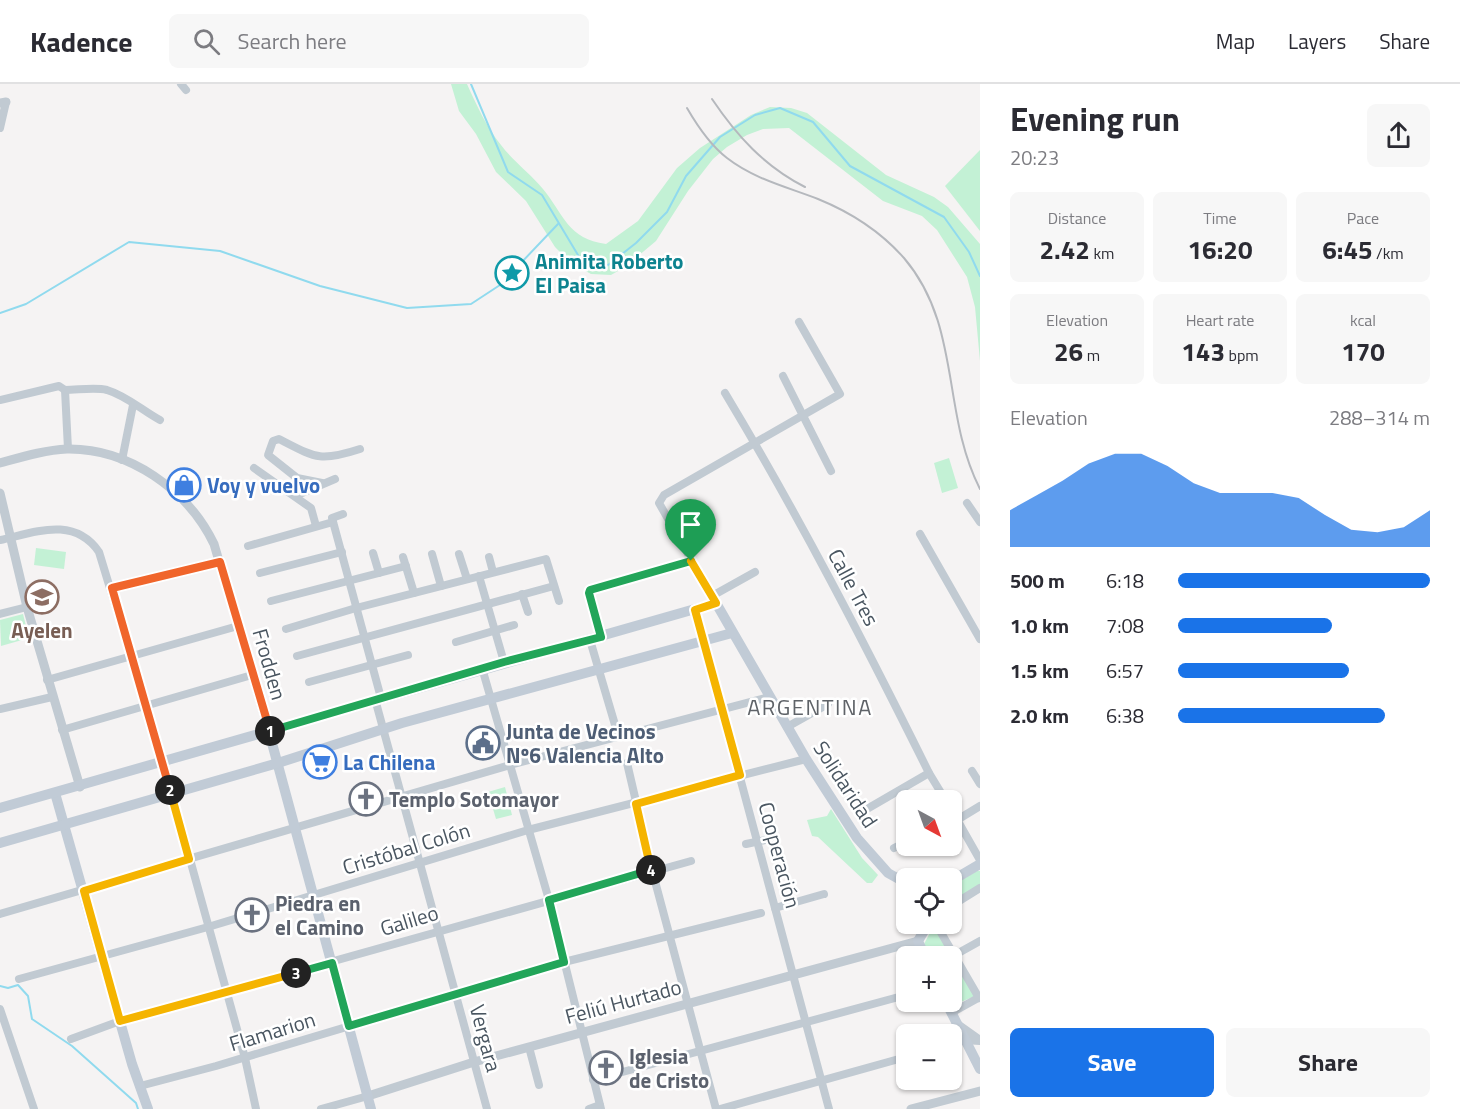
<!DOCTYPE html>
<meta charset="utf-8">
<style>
:root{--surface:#fff;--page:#f7f7f7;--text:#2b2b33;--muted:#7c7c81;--line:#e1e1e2;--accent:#1a73e8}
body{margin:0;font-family:"Titillium Web",sans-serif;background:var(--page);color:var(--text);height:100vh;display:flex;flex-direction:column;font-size:22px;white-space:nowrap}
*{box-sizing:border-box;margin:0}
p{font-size:20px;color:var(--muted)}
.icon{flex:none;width:33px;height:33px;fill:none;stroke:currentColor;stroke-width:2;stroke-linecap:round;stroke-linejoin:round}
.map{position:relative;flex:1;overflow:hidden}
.side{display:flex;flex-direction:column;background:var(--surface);width:480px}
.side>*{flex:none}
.needle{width:39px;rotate:139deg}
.buttons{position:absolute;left:896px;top:706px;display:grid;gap:12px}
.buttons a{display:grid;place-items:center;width:66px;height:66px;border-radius:9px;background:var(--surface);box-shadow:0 2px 4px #0004;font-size:30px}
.pin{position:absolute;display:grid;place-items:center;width:51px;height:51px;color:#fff;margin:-62px -26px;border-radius:50% 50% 50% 0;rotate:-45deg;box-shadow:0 0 6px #0007}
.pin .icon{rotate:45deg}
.km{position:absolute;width:30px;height:30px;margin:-15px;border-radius:50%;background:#222;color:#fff;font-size:16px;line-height:30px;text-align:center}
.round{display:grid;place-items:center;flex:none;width:63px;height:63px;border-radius:9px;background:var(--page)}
.head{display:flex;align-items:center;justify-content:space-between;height:102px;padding:0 30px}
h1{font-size:33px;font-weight:700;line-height:45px}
.stats{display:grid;grid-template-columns:repeat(3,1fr);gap:9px;height:102px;padding:6px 30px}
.stats div{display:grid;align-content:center;border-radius:9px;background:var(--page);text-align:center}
.stats b{font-size:26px;font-weight:700}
.stats small{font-size:16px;font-weight:400}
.stats p{font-size:16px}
.chart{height:168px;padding:12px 30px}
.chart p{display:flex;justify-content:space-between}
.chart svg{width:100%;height:108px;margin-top:6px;fill:var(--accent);opacity:.7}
.action{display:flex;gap:12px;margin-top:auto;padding:12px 30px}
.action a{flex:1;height:69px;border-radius:9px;background:var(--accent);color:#fff;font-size:24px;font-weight:700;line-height:69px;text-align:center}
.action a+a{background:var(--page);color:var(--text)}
ul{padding:0 30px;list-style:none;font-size:20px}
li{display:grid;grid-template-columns:96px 72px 1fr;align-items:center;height:45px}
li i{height:15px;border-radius:8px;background:var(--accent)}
header{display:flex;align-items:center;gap:36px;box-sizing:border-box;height:84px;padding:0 30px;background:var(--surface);border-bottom:2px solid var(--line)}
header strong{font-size:28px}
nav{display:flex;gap:33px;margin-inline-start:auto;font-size:21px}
.search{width:420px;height:54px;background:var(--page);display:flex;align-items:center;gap:15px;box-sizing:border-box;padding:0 21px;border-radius:9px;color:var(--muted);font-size:22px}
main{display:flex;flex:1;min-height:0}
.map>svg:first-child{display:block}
.green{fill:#c3f1d5}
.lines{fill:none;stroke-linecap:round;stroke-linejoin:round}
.stream{stroke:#90daee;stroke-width:2}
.minor{stroke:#c1cad2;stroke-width:8}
.tertiary{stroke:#c1cad2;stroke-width:9}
.secondary{stroke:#c1cbd6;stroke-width:10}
.rail{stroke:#b5b8bd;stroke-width:2}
.split-1-casing{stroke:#fff;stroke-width:12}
.split-2-casing{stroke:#fff;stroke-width:12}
.split-3-casing{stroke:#fff;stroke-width:12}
.split-4-casing{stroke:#fff;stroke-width:12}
.split-5-casing{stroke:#fff;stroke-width:12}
.split-1{stroke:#22a559;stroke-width:8}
.split-2{stroke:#f0652b;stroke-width:8}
.split-3{stroke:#f5b400;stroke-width:8}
.split-4{stroke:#22a559;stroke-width:8}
.split-5{stroke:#f5b400;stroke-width:8}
.labels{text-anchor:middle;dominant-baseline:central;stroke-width:5;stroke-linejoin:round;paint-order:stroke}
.culture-label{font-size:21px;font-weight:bold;fill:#0d838f;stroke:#fff;text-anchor:start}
.shop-label{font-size:21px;font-weight:bold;fill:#366cbe;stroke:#fff;text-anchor:start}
.street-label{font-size:21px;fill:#4a5661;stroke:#fff}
.education-label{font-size:21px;font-weight:bold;fill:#785e54;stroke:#fff}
.service-label{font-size:21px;font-weight:bold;fill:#4e5e75;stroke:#fff;text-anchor:start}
.worship-label{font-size:21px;font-weight:bold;fill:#5b616d;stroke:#fff;text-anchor:start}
.neighbourhood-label{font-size:22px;letter-spacing:1.5px;fill:#5f6368;stroke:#fff}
</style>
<header>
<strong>Kadence</strong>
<div class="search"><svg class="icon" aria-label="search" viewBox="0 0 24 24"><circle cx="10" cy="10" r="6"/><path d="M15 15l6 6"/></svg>Search here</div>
<nav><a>Map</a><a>Layers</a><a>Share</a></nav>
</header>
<main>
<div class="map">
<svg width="980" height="1025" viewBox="0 0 980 1025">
<rect width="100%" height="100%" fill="#f5f3f3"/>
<g class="green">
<path d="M 451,0 L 467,0 C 476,20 487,44 501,61 C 513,77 530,89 543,105 C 564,131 568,155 606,160 L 638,137 L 677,84 L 700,64 L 751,31 L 770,23 L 791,24 L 807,29 L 886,91 L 934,113 L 948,123 L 980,160 L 980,277 L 975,223 L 967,193 L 937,146 L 922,132 L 883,117 L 789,44 L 763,45 L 747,51 L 727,63 L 713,75 L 688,107 L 656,157 L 625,183 L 611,191 L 591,190 L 571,179 L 555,163 L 526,117 L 496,88 L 476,50 L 459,27 Z"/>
<polygon points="980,66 980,147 945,102"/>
<polygon points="949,374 958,404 942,409 934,379"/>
<polygon points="36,464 66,468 64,485 34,481"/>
<polygon points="23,530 29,554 1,562 0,536"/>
<polygon points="505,703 512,731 496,735 488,708"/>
<polygon points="831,725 862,774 878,791 872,799 867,799 818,753 812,752 807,736 827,732"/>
<polygon points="977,787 980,787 980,802 951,819 951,802"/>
<polygon points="933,843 937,845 975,912 954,921 951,916 951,873 930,873 924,860"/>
</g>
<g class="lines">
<g class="stream">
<polyline points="471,0 508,88 542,111 581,176 603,185 636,159 667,128 686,92 720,53 755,31 780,24 813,38 850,82 944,133 969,168 980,192"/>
<polyline points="0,229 26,220 129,158 220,167 320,202 407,224 471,220 500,201 558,140"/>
<polyline points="0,902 8,904 18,901 28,912 32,935 72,962 136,1019 138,1025"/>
</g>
<g class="minor">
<polyline points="181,0 186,6"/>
<polyline points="0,44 6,18"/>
<polyline points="783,292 831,387"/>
<polyline points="65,306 68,365"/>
<path d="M 725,309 C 799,432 865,560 929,689 L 946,717"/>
<path d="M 0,316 L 59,302 L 65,306 C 78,306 95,303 107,306 C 127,312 143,327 160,336"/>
<polyline points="122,376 133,321"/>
<polyline points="254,384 311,424 316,442"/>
<path d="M 322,399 L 297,394 L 268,371 L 273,357 L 279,355 C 316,374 320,378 360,365"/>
<polyline points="287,406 302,409 335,395"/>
<polyline points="967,419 980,438"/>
<polyline points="343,430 332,434 381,614"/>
<polyline points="920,450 980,555"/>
<path d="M 0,456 C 36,448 74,432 99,468 L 163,678 L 245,974 L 256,1025"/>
<polyline points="248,462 333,438"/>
<polyline points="373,469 379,489"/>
<polyline points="432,470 441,502"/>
<polyline points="459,470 467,495"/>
<polyline points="403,473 414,509"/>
<polyline points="489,473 493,488"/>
<polyline points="260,489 342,468"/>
<polyline points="479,492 504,578"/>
<polyline points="112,504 220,478"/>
<polyline points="522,510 528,528"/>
<polyline points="712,512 755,488"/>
<polyline points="271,517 406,482"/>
<polyline points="716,519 659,419 664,411 840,310 799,238"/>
<polyline points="695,526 829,1025"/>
<polyline points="0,530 27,523"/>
<polyline points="286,545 356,524 546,475 559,517"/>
<polyline points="601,553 589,509 590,506 691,477"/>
<polyline points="590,556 618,651"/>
<polyline points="456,558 514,541"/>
<polyline points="297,572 554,502"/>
<polyline points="482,584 549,816 601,1025"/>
<polyline points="47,596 238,542"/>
<polyline points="309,598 408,571"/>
<polyline points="375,615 487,1025"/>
<polyline points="0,625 52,613"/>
<polyline points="787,643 828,620"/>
<polyline points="62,646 252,591"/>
<polyline points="627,679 652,786 716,1025"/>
<polyline points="972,687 980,700"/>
<polyline points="951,725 980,776"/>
<polyline points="860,729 929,689"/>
<polyline points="957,736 980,722"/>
<polyline points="746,760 770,755"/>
<polyline points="894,764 906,758"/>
<polyline points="951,822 980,804"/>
<polyline points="775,824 824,810"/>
<polyline points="0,830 510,681 769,613"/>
<polyline points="936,840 979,914"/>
<polyline points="953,872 980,857"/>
<polyline points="19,895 208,843 528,746 806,675"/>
<polyline points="0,925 34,1025"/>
<polyline points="951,929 980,913"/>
<polyline points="959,941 980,956"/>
<polyline points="71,955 120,937 691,777"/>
<polyline points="951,960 964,956 980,957"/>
<polyline points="529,963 539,1001"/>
<polyline points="593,996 906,911"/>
<polyline points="140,1002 216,982 564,878 761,829"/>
<polyline points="321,1025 368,1012"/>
<polyline points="589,1025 600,1021"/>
<polyline points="720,1025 906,973"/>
</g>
<g class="tertiary">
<polyline points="0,19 6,18"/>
<path d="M 0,379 C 22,373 45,366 67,365 C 129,364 188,406 214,460 L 269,648"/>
<polyline points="0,409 27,523 80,703"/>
<polyline points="368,1012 474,978 918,857"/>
<polyline points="911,1025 980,1007"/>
</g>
<g class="secondary">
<polyline points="269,648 371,1025"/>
<polyline points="55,709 132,980 148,1025"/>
<polyline points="0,724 716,519 806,675 857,754 888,789 906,799"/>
<polyline points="0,759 278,679 402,639 732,549"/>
<polyline points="951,797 980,780"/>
<polyline points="925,873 918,857 928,840"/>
<polyline points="946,918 980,985"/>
</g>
<g class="rail">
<path d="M 712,15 C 737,52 764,82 805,103"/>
<path d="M 687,24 C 698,43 710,61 727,74 C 754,95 787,103 818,115 C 850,128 881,148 904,174 C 962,242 941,329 980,405"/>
</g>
</g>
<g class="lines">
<defs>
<polyline id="split-1" points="270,647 504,578 601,553 589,509 590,506 691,477"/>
<polyline id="split-2" points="170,706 112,504 220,478 270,647"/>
<polyline id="split-3" points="170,706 189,775 84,807 120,937 296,889"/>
<polyline id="split-4" points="296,889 332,879 349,942 564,878 549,816 651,786"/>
<polyline id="split-5" points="651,786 636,720 740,691 695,526 716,519 691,477"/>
</defs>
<use href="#split-1" class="split-1-casing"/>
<use href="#split-2" class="split-2-casing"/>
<use href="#split-3" class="split-3-casing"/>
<use href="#split-4" class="split-4-casing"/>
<use href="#split-5" class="split-5-casing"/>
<use href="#split-1" class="split-1"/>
<use href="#split-2" class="split-2"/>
<use href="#split-3" class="split-3"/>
<use href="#split-4" class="split-4"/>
<use href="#split-5" class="split-5"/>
</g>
<defs>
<symbol id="sight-ring" viewBox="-11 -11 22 22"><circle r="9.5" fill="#fff" stroke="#0f9aa8" stroke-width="1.5"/><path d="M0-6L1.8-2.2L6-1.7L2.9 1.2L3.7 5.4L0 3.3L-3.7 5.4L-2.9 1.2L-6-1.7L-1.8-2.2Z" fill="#0f9aa8"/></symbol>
<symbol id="shop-ring" viewBox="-11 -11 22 22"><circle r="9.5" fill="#fff" stroke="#3f7fe0" stroke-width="1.5"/><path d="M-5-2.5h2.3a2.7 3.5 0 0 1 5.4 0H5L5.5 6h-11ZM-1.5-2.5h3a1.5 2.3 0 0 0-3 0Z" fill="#3f7fe0"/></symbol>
<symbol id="school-ring" viewBox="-11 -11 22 22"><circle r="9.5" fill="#fff" stroke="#8d6e63" stroke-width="1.5"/><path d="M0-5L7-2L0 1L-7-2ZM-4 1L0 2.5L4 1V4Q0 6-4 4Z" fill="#8d6e63"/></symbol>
<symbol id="civic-ring" viewBox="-11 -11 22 22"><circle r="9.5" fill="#fff" stroke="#5c6f8a" stroke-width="1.5"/><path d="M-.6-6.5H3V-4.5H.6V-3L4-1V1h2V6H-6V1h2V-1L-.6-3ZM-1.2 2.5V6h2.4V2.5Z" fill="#5c6f8a"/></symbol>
<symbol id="supermarket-ring" viewBox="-11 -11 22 22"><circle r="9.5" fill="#fff" stroke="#3f7fe0" stroke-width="1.5"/><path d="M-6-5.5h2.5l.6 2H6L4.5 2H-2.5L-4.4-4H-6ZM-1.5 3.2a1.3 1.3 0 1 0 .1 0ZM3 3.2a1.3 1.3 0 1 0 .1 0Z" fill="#3f7fe0"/></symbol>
<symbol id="church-ring" viewBox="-11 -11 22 22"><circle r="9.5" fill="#fff" stroke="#6b7280" stroke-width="1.5"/><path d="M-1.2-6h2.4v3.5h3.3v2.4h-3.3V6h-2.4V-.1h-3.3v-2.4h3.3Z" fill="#6b7280"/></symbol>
</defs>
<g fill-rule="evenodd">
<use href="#sight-ring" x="493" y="170" width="38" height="38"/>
<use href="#shop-ring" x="165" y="382" width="38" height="38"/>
<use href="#school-ring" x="23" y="494" width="38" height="38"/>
<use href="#civic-ring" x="464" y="640" width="38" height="38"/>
<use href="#supermarket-ring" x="301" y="659" width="38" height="38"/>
<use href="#church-ring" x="347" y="696" width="38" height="38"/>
<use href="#church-ring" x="233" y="812" width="38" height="38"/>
<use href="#church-ring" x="587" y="965" width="38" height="38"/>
</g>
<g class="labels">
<g class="culture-label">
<text x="535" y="177">Animita Roberto<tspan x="535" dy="24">El Paisa</tspan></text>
</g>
<g class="shop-label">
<text x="207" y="401">Voy y vuelvo</text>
<text x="343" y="678">La Chilena</text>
</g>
<g class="street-label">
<text transform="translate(854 503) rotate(62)">Calle Tres</text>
<text transform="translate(270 580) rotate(74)">Frodden</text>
<text transform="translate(846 700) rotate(57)">Solidaridad</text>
<text transform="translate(406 764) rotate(-17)">Cristóbal Colón</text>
<text transform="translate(780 771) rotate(75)">Cooperación</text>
<text transform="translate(409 836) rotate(-17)">Galileo</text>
<text transform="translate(623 917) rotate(-15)">Feliú Hurtado</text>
<text transform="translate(272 947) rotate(-17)">Flamarion</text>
<text transform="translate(486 954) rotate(75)">Vergara</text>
</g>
<g class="education-label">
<text x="42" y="546">Ayelen</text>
</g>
<g class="service-label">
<text x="506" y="647">Junta de Vecinos<tspan x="506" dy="24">Nº6 Valencia Alto</tspan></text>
</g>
<g class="worship-label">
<text x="389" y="715">Templo Sotomayor</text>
<text x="275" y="819">Piedra en<tspan x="275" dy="24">el Camino</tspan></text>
<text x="629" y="972">Iglesia<tspan x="629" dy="24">de Cristo</tspan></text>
</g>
<g class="neighbourhood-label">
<text x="810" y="623">ARGENTINA</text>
</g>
</g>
</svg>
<div class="buttons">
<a><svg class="needle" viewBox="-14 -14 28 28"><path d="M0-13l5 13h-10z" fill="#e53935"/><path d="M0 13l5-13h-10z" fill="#7c7c81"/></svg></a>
<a><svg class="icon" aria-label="locate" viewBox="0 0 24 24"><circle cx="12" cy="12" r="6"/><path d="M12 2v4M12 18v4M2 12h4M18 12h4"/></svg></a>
<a>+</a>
<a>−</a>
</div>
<div class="pin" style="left:691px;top:477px;background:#1e9e55"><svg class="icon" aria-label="arrive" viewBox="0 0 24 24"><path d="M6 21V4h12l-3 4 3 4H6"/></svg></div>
<b class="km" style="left:270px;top:647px">1</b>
<b class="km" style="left:170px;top:706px">2</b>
<b class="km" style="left:296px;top:889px">3</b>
<b class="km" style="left:651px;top:786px">4</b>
</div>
<section class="side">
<div class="head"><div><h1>Evening run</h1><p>20:23</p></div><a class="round"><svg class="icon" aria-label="share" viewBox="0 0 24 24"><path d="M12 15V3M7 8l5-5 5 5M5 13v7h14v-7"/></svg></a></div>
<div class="stats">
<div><p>Distance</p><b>2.42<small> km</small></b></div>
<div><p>Time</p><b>16:20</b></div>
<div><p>Pace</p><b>6:45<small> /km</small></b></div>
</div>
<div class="stats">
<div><p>Elevation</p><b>26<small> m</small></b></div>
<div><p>Heart rate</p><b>143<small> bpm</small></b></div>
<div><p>kcal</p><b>170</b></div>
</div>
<div class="chart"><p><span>Elevation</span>288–314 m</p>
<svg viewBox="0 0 160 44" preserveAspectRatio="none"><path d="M0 44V29L10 23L20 17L30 10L40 6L50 6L60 11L70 18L80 22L90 22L100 22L110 24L120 31L130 37L140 38L150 36L160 29V44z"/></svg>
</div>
<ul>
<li><b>500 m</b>6:18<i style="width:100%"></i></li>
<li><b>1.0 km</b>7:08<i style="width:61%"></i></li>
<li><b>1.5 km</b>6:57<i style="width:68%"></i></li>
<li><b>2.0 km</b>6:38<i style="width:82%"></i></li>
</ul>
<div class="action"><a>Save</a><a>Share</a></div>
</section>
</main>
